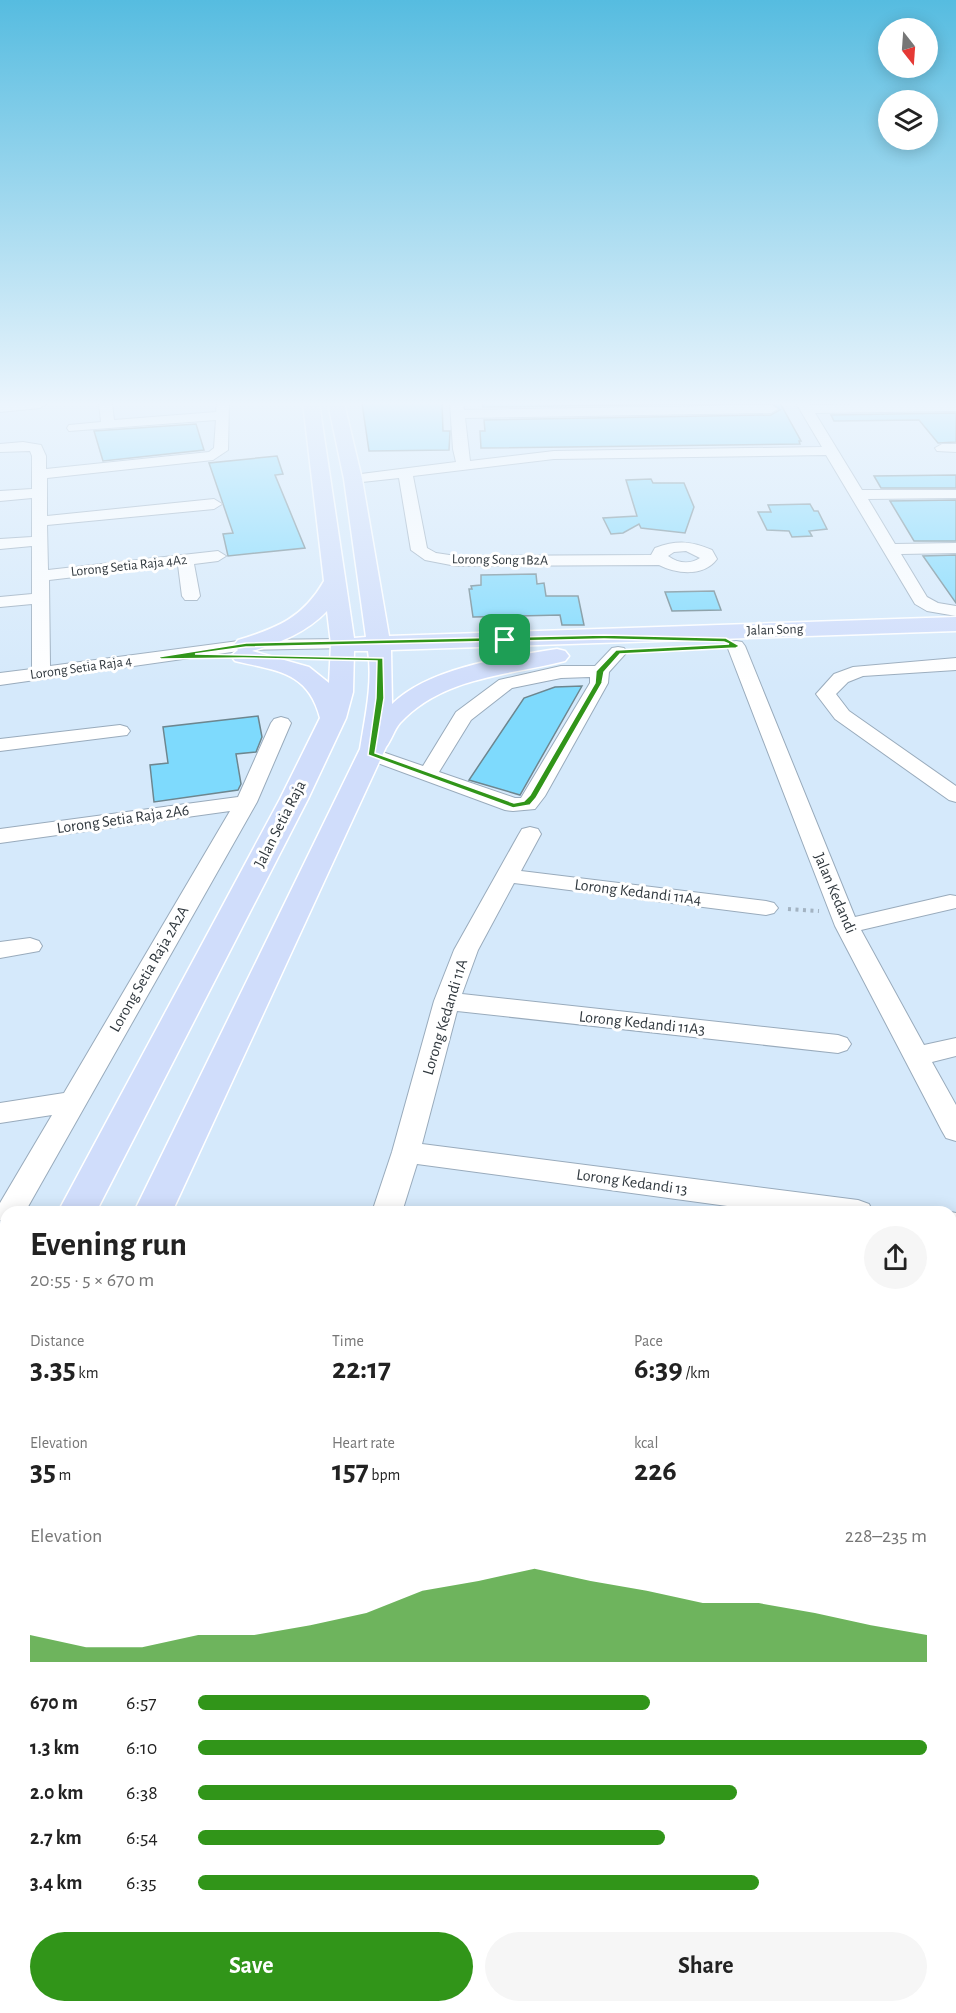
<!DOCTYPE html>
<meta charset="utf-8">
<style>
:root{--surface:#fff;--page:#f6f6f6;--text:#222;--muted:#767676;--accent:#319519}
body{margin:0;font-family:"Alegreya Sans",sans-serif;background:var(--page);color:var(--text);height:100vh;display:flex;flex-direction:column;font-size:22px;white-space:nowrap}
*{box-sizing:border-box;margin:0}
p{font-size:20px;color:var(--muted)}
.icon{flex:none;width:33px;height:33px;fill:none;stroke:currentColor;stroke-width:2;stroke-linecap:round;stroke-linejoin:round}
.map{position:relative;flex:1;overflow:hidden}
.sheet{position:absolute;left:0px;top:1206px;width:957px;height:807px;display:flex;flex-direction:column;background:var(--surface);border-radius:18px 18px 0 0;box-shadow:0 3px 15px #0003}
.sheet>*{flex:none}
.needle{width:39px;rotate:163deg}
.controls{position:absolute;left:878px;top:18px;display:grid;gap:12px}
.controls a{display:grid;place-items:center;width:60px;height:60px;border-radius:50%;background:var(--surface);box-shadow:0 3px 15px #0003;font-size:30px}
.pin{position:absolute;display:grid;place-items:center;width:51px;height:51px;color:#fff;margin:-26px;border-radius:12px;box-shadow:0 3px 9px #0006}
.round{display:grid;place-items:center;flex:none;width:63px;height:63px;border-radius:32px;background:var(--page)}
.headline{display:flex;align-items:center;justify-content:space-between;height:102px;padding:0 30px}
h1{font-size:33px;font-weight:700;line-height:45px}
.figures{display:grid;grid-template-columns:repeat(3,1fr);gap:9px;height:102px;padding:6px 30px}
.figures div{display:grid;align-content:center}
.figures b{font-size:30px;font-weight:700}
.figures small{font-size:16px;font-weight:400}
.figures p{font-size:16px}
.chart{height:168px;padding:12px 30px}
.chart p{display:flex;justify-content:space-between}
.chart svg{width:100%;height:108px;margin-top:6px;fill:var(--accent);opacity:.7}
.primary-button{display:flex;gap:12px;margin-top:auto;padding:12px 30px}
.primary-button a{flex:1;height:69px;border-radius:36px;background:var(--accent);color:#fff;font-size:24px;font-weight:700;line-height:69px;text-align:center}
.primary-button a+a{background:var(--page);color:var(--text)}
ul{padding:0 30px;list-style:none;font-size:20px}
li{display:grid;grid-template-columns:96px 72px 1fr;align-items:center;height:45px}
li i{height:15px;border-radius:8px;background:var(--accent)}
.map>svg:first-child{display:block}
.building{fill:#7edafd;stroke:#6d868f;stroke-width:1.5}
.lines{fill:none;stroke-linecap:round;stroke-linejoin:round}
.minor-casing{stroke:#99abbc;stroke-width:2}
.major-casing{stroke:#fff;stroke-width:3}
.path{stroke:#a3b3c2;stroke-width:4;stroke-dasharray:3 4.5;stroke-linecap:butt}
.minor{fill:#fff;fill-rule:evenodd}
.major{fill:#d0ddfb;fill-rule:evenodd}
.route{fill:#319519;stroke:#fff;stroke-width:1.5;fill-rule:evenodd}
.labels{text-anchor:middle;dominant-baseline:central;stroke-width:6;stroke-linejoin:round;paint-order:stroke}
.far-street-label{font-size:14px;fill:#30383e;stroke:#fff}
.street-label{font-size:16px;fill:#30383e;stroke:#fff}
</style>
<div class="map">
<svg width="956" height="2013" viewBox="0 0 956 2013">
<rect width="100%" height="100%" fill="#d5e9fb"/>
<g class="building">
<polygon points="362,403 442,403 443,431 450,431 449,450 369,451"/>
<polygon points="482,403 780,403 801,441 799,441 800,444 481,448 480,431 485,431 484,420 771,415 780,410 771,403 483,407"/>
<polygon points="956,413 956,442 938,443 919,420 834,421 831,415"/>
<polygon points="196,424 204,450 103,461 94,431"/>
<polygon points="277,456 283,474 275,475 305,548 228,556 223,534 233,533 209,463"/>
<polygon points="956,475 956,488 881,488 874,476"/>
<polygon points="651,479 653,483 684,483 694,507 685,533 641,528 639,524 623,533 611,534 603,518 637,516 626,480"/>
<polygon points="956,500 956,541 914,541 890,501"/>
<polygon points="810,504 814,511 818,511 827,529 809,531 812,536 792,537 789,531 767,530 758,512 771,512 768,505"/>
<polygon points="956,555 956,603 923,556"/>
<polygon points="536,574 537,584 544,583 546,596 578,596 584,625 562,625 560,615 473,617 469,589 472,589 471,586 481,585 481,575"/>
<polygon points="714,591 721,610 672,611 665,592"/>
<polygon points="582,686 520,795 469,780 524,698 555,687"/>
<polygon points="258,716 262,737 256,752 236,754 241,784 238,790 154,802 150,765 168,763 163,727"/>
</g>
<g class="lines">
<defs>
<g id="minor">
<polygon points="14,403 46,403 47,404 40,408 0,412 0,404"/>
<polygon points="99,403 112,403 114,420 216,412 217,403 229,403 228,450 213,460 47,478 47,516 214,499 222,504 214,509 47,525 48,570 218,551 226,556 218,561 194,564 200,596 197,600 185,600 182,596 178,565 49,580 50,666 246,640 343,639 349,640 352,644 349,648 246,650 0,685 0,673 32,669 32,604 0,607 0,597 32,594 32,546 0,549 0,539 32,537 32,498 0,501 0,491 32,489 32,456 30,451 0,452 0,444 23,442 41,445 46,456 46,469 209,452 214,448 216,420 69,431 67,428 69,425 101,422"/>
<path d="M 450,403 L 463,403 L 464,410 L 771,405 L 778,409 L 771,413 L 465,418 L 470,461 L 554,451 L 822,447 L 796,403 L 808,403 L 810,405 L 956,403 L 956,411 L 815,413 L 862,490 L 956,490 L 956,498 L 868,499 L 895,544 L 956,543 L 956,553 L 901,554 L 927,597 L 938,603 L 956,606 L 956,616 L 927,611 L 915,604 L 826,455 L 554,459 L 413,476 L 427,548 L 436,553 L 456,556 L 651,555 L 655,548 C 677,540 691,541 712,550 L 717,559 C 704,577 677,574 659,565 L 456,566 L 425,560 L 411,550 L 399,478 L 353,483 L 346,479 L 353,475 L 456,462 L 453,449 ZM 686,551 L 700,558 C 689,565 678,563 668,556 L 674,552 Z"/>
<polygon points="942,444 956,444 956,452 937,451 935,448"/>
<polygon points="736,641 742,642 745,646 855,917 950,895 956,896 956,908 861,930 924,1045 956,1038 956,1056 932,1062 956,1105 956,1141 946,1138 942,1131 835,926 727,646 730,642"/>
<path d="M 618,647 L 624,648 L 627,652 L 609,672 L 608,683 L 545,796 L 535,809 L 513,811 L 505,810 L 364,758 L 361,754 L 364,750 L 371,748 L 423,766 L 456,712 L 499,680 L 561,666 L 595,666 L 612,648 ZM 590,677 L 590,683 L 521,798 L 515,798 L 439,772 L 471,720 L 512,688 L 561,678 Z"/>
<polygon points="956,658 956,670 863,676 848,682 836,694 849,711 956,786 956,802 949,800 835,719 816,694 834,674 853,667"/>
<polygon points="281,717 288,719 291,723 257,802 25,1212 6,1212 6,1222 0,1220 0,1203 52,1115 0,1123 0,1103 64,1093 230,811 0,843 0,829 238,797 271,723 274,719"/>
<polygon points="120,725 127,727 130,731 127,735 0,751 0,739"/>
<polygon points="530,827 538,829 541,834 521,871 766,901 774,903 778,908 774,913 766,915 514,883 478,950 462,994 838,1035 847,1038 851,1044 847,1050 838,1053 457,1011 422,1144 858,1200 869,1204 873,1212 772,1212 417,1164 402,1212 372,1212 392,1152 434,1001 454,950 519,834 522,829"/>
<polygon points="30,938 39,941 42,946 39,951 0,958 0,942"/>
<polygon points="951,1212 956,1213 956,1237 951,1236"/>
<polygon points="951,1425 956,1426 956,1458 951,1457"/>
<polygon points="0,1801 6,1803 6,1845 0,1843"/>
<rect x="83" y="2007" width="46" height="6"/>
<polygon points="582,2007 628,2007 629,2013 583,2013"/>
<polygon points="802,2007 873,2007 875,2013 804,2013"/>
</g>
<g id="major">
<path d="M 303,403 L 319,403 L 354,638 L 366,637 L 344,479 L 328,403 L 344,403 L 362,479 L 389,636 L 956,617 L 956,631 L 391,650 L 392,704 C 430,667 506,657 557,649 L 565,651 L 569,656 L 565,661 C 509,675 442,677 400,723 C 394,730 392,739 386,747 L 172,1212 L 134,1212 L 360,749 C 365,717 373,683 368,651 L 354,651 L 353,692 L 346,718 L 308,799 L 96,1212 L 58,1212 L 280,799 L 320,718 C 308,671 276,671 235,661 L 231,656 L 238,650 L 234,645 L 238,640 C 277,628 303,618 324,581 ZM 327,611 L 331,644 L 329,683 L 309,667 L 252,651 C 280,643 307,632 327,611 Z"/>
<polygon points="6,1330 6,1375 0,1377 0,1332"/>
<polygon points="6,1408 6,1448 0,1450 0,1410"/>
<polygon points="6,1516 6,1572 0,1575 0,1519"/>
</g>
</defs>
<use href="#minor" class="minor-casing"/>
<use href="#major" class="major-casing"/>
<polyline class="path" points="788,909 819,911"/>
<use href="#minor" class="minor"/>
<use href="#major" class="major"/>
</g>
<linearGradient id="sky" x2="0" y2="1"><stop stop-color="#56bce0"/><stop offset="0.59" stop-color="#ecf5fd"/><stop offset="1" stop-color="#ecf5fd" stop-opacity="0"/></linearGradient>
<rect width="956" height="684" fill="url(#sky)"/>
<path class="route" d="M 604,635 L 726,638 L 740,646 L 736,648 L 620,654 L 604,672 L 602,683 L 536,798 L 530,805 L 513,808 L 368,755 L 376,698 L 377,661 L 243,658 L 161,659 L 158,657 L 246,643 ZM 604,639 L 724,642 L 729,644 L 616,650 L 596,671 L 595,683 L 530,795 L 524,801 L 514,803 L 375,753 L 384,698 L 383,658 L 195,654 L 246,647 Z"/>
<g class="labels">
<g class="far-street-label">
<text transform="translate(500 560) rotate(1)">Lorong Song 1B2A</text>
<text transform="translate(129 566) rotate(-6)">Lorong Setia Raja 4A2</text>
<text transform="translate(775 630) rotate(-2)">Jalan Song</text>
<text transform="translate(81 668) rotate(-8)">Lorong Setia Raja 4</text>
</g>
<g class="street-label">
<text transform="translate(123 819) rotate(-8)">Lorong Setia Raja 2A6</text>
<text transform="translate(280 824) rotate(-63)">Jalan Setia Raja</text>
<text transform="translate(638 892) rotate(7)">Lorong Kedandi 11A4</text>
<text transform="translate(835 893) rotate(67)">Jalan Kedandi</text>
<text transform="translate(149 969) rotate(-60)">Lorong Setia Raja 2A2A</text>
<text transform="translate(445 1017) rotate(-73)">Lorong Kedandi 11A</text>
<text transform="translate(642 1023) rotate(6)">Lorong Kedandi 11A3</text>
<text transform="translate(632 1182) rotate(8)">Lorong Kedandi 13</text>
</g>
</g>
</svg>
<div class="controls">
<a><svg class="needle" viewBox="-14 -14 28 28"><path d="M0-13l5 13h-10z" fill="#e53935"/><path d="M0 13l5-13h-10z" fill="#767676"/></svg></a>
<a><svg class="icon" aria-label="layers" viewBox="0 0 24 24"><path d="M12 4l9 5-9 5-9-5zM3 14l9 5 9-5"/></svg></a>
</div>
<div class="pin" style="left:505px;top:640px;background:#1e9e55"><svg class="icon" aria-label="arrive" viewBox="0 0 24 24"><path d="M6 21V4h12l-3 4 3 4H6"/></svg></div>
<section class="sheet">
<div class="headline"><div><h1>Evening run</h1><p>20:55 · 5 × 670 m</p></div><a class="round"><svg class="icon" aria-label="share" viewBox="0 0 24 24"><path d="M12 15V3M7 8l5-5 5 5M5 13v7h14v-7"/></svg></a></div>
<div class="figures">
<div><p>Distance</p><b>3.35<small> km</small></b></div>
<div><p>Time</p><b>22:17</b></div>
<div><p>Pace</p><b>6:39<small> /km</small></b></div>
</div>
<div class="figures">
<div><p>Elevation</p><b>35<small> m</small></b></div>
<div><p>Heart rate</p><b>157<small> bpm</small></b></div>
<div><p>kcal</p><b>226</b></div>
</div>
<div class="chart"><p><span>Elevation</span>228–235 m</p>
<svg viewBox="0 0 160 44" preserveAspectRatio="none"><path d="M0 44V33L10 38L20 38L30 33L40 33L50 29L60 24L70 15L80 11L90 6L100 11L110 15L120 20L130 20L140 24L150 29L160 33V44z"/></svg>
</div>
<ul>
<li><b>670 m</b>6:57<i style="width:62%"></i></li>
<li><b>1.3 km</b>6:10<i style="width:100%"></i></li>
<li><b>2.0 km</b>6:38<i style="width:74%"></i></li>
<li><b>2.7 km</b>6:54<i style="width:64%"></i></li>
<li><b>3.4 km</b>6:35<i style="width:77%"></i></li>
</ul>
<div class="primary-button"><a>Save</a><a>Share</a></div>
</section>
</div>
